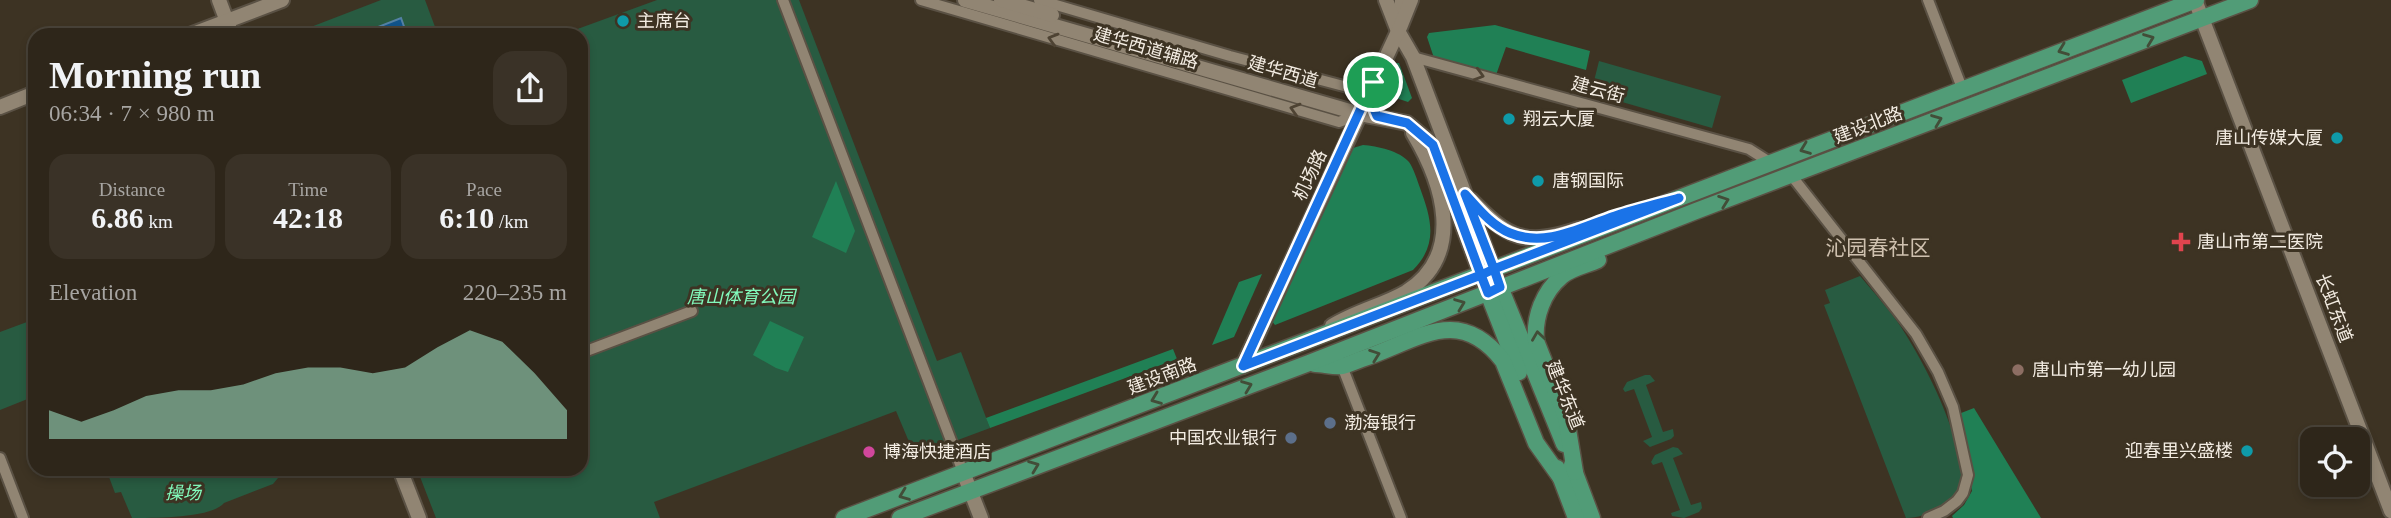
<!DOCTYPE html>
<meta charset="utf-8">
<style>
:root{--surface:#2e261a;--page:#3a3227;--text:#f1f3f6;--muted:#a7a5a2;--line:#494339;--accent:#8abfa5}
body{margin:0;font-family:"Times New Roman","Noto Sans SC",serif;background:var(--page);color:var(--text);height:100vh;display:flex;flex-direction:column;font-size:26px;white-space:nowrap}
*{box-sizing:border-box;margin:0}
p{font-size:23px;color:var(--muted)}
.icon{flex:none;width:38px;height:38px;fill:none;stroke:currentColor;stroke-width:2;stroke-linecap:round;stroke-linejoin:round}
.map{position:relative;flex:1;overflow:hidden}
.drawer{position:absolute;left:28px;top:28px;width:560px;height:448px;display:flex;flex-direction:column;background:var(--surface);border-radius:21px;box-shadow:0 4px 10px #0003,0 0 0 2px var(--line)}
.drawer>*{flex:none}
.tools{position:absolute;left:2300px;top:427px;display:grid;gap:14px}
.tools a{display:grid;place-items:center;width:70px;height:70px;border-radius:14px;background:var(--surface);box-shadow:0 4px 10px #0003,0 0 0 2px var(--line);font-size:35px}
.pin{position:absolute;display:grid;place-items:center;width:60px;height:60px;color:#fff;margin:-30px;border:4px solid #fff;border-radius:50%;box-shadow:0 2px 7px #0007}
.round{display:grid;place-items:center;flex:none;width:74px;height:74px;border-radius:21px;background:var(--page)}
.overview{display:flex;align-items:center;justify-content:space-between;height:119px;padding:0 21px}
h1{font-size:38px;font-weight:800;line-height:52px}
.figures{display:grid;grid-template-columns:repeat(3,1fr);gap:10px;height:119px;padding:7px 21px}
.figures div{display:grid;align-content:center;border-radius:18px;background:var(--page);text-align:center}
.figures b{font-size:30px;font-weight:800}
.figures small{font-size:19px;font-weight:400}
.figures p{font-size:19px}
.chart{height:196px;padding:14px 21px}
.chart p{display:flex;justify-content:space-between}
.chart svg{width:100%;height:126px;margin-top:7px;fill:var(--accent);opacity:.7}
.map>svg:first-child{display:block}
.green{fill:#285b41}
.forest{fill:#208055}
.water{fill:#10538a;stroke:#5481a4;stroke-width:2}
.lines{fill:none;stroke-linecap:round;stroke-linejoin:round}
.street-casing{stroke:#5a5144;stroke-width:14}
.secondary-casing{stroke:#5a5144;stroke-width:18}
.primary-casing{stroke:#5a5144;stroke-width:19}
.street{stroke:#918573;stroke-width:10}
.secondary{stroke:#918573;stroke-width:14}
.primary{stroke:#519c77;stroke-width:16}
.oneway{stroke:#4e4333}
.oneway2{stroke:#424d38}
.route-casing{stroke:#fff;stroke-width:14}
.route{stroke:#1a73e8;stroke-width:9}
.culture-dot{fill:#0f9aa8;stroke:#3d3323;stroke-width:2.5}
.health-dot{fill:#e0444e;stroke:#3d3323;stroke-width:2.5}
.education-dot{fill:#8d6e63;stroke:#3d3323;stroke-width:2.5}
.service-dot{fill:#5c6f8a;stroke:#3d3323;stroke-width:2.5}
.hotel-dot{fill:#d1479c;stroke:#3d3323;stroke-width:2.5}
.labels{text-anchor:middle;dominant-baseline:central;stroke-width:6;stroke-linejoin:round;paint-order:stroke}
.poi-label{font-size:18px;fill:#f3ece2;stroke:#3d3323;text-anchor:start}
.street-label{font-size:18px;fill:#f3ece2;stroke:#3d3323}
.park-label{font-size:18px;font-style:italic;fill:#82fabc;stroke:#3d3323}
.quarter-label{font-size:21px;fill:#cfc1af;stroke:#3d3323}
</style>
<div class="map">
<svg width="2391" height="518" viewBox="0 0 2391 518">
<rect width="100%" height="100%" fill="#3d3323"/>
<g class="green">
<polygon points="381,0 425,0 438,35 301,35 303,30"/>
<polygon points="657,0 799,0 937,361 961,352 990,428 915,456 896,411 654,502 660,518 436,518 417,469 581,469 581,35 561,35"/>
<polygon points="1599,61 1721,96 1712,128 1591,93"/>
<path d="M 1860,276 C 1874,293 1889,309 1901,327 C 1927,367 1966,443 1962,491 C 1947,504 1927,518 1906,518 L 1824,305 L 1830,303 L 1825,290 Z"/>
<polygon points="35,319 35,396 0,410 0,332"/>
<polygon points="1645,375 1650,375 1655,381 1646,385 1663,432 1673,429 1674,436 1671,439 1650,447 1643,441 1652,437 1634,389 1625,392 1623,389 1627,382"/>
<polygon points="1673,447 1678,448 1683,454 1673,458 1691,505 1701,502 1702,508 1699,512 1684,518 1672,516 1671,513 1680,510 1662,462 1653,465 1651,462 1655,455"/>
<path d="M 106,469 L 302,469 L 278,478 L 273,484 L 224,503 C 212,518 155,518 132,518 L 121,492 L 115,493 Z"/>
</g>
<g class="forest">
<polygon points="1495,25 1590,51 1586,70 1506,47 1496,75 1434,58 1427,37 1429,33"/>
<polygon points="2185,56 2202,61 2207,74 2131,103 2122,80"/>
<polygon points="1394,63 1399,63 1412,98 1408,102 1384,94 1382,87"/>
<path d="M 1363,145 C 1377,146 1400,151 1409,162 C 1414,169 1417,180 1420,188 C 1431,218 1439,244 1413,270 L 1275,325 L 1271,320 L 1353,148 Z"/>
<polygon points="836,181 855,231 846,253 812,237"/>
<polygon points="1262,274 1234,337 1212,345 1239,282"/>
<polygon points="770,321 804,337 788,372 776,368 753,355"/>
<polygon points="1173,349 1177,359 990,428 986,418"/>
<polygon points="1974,408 2041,518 1953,518 1952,516 1964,505 1972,491 1956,415"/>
</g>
<polygon class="water" points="401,18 407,35 381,35 378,27"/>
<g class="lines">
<defs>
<g id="street">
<polyline points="783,0 963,472"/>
<polyline points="921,0 1339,122 1360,114"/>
<polyline points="1039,0 1230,56 1355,89 1362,105"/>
<polyline points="1928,0 1962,88"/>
<polyline points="1399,21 1400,0"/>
<polyline points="1413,57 1749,149 1771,163"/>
<polyline points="1791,175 1916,334 1938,372 1953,407 1968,475 1963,493 1957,501 1944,511 1928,518"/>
<polyline points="581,353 692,311"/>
<polyline points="1342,366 1401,518"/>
<polyline points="0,458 23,518"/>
</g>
<g id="secondary">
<polyline points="219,0 232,35"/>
<polyline points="965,0 1360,114 1407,123 1433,145 1488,293"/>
<polyline points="1001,0 1052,15"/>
<polyline points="1386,0 1398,31 1413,57 1500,287"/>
<polyline points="2195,0 2391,511"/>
<polyline points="190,35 282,0"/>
<polyline points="0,107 35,93"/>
<path d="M 1471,200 C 1509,239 1525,247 1579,229"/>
<path d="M 1332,326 C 1356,311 1384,305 1406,292 C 1466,254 1443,183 1413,133"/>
<polyline points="1243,366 1401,25 1411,0"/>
<polyline points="400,469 419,518"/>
<polyline points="963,472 981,518"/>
</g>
<g id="primary">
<polyline points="1500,287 1564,444"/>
<polyline points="1488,293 1519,372"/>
<path d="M 1315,364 C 1323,364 1333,367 1342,366 C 1348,365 1356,361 1362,359 C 1417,341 1458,303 1503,361 L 1536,443 L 1561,478"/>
<polyline points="1572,465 1592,518"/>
<polyline points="1557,468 1576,518"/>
<path d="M 1575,472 L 1566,417 L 1536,341 C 1534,317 1543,292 1562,276 C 1571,268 1587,265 1598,260"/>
<polyline points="844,518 2196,0"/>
<polyline points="900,518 1309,363 1696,211 2250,0"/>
</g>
</defs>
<use href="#street" class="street-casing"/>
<use href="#secondary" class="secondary-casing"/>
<use href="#primary" class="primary-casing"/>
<use href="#street" class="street"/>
<use href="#secondary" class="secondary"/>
<use href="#primary" class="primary"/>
</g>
<defs><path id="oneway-chevron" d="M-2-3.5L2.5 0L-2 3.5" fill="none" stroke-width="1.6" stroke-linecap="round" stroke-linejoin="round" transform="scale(1.75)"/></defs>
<g class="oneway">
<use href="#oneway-chevron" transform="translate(1053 39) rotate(-164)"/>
<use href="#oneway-chevron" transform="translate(1479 75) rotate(16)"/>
<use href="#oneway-chevron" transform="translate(1295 109) rotate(-164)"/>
</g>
<g class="oneway2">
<use href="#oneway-chevron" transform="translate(2149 39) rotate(-21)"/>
<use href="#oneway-chevron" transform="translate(2063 50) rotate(159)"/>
<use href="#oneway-chevron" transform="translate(1937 120) rotate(-21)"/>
<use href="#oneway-chevron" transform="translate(1805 149) rotate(159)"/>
<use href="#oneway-chevron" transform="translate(1724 201) rotate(-20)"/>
<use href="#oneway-chevron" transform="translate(1460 304) rotate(-21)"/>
<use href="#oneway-chevron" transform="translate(1538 336) rotate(-98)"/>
<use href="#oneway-chevron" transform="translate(1375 355) rotate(-20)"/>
<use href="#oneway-chevron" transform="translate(1247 386) rotate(-21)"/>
<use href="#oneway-chevron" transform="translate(1156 399) rotate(159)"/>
<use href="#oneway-chevron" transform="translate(1034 466) rotate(-21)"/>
<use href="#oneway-chevron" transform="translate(904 495) rotate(159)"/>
</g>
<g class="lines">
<defs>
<path id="route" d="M 1373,82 L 1243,366 L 1481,275 L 1488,293 L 1500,287 L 1494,269 L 1679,198 C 1657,204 1636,209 1615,216 C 1581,227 1546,248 1510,233 C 1491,225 1478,208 1465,194 L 1494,269 L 1481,275 L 1433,145 L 1407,123 L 1377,116 L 1370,99 L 1373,82"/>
</defs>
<use href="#route" class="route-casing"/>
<use href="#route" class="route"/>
</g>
<g class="culture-dot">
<circle cx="623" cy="21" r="7"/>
<circle cx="1509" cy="119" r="7"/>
<circle cx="2337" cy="138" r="7"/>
<circle cx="1538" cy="181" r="7"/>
<circle cx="2247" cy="451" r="7"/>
</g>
<path class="health-dot" d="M2177.5 231.5h7v7h7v7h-7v7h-7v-7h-7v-7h7z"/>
<circle class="education-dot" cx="2018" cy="370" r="7"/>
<g class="service-dot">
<circle cx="1330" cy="423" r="7"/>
<circle cx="1291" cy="438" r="7"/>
</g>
<circle class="hotel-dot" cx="869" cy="452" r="7"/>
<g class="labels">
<g class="poi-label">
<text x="637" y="21">主席台</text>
<text x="1523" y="119">翔云大厦</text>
<text x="2323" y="138" text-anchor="end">唐山传媒大厦</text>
<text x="1552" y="181">唐钢国际</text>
<text x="2197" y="242">唐山市第二医院</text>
<text x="2032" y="370">唐山市第一幼儿园</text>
<text x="1344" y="423">渤海银行</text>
<text x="1277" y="438" text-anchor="end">中国农业银行</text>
<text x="2233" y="451" text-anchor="end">迎春里兴盛楼</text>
<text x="883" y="452">博海快捷酒店</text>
</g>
<g class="street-label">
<text transform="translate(1146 48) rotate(16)">建华西道辅路</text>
<text transform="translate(1283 72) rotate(16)">建华西道</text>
<text transform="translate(1598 90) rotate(15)">建云街</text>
<text transform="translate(1868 125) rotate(-21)">建设北路</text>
<text transform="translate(1310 175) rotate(-65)">机场路</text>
<text transform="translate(2334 308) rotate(69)">长虹东道</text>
<text transform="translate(1162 376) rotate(-21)">建设南路</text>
<text transform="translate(1565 395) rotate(68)">建华东道</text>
</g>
<g class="park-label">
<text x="741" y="297">唐山体育公园</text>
<text x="183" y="493">操场</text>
</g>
<g class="quarter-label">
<text x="1878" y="248">沁园春社区</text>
</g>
</g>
</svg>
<div class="tools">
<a><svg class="icon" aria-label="locate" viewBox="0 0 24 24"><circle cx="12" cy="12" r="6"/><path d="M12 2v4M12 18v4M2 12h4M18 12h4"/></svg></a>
</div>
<div class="pin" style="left:1373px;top:82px;background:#1e9e55"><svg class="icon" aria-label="arrive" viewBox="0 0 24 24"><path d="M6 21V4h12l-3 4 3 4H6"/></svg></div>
<section class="drawer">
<div class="overview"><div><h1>Morning run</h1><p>06:34 · 7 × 980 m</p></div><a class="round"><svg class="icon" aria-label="share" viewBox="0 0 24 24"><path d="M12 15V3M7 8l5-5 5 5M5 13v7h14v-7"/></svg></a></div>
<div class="figures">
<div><p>Distance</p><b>6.86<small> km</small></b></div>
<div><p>Time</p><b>42:18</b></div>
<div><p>Pace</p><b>6:10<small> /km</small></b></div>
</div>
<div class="chart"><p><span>Elevation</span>220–235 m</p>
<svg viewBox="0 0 160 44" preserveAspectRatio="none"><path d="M0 44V34L10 38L20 34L30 29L40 27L50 27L60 25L70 21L80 19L90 19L100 21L110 19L120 12L130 6L140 10L150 21L160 34V44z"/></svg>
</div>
</section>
</div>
